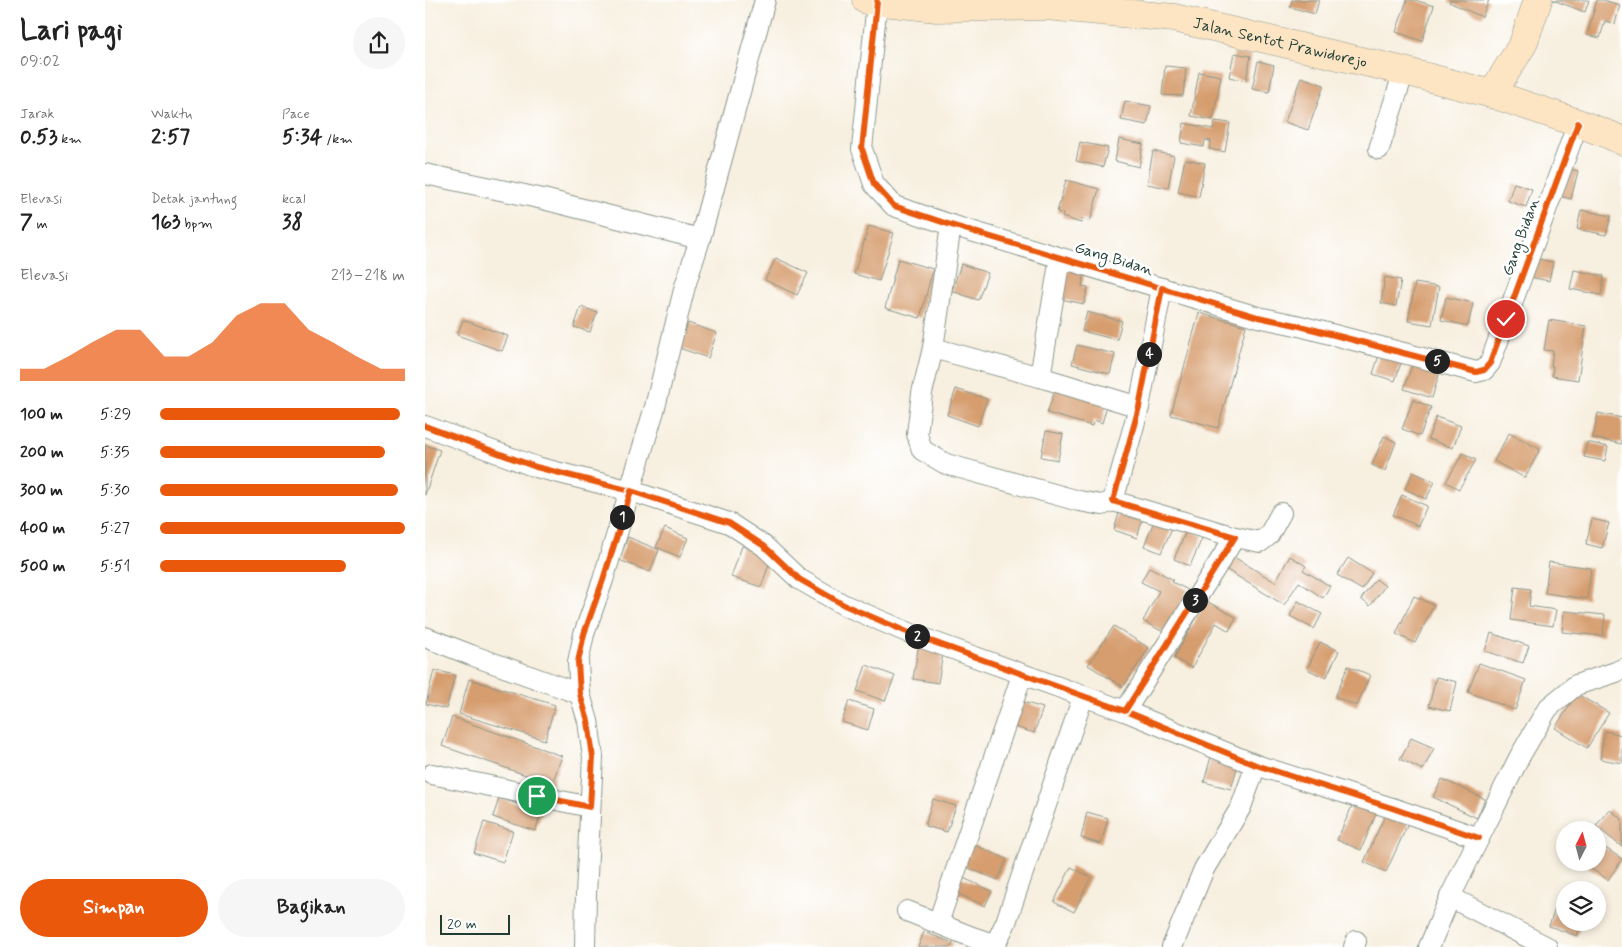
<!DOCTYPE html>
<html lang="id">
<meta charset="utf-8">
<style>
:root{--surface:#fff;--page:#f6f6f6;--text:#222;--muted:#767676;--accent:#ea580c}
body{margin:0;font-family:Mynerve,sans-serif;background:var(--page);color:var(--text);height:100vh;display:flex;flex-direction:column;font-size:19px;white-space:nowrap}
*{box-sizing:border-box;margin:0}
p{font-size:16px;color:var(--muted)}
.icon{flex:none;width:28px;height:28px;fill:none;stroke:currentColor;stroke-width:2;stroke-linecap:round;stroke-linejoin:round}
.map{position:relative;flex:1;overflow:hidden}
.panel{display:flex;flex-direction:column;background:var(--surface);width:425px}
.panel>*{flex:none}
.needle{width:32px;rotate:6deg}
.buttons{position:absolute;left:1131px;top:821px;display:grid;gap:10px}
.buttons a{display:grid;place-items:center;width:50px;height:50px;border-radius:50%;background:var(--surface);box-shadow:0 2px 8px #0003;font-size:25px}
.scale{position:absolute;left:15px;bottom:12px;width:70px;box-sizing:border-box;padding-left:5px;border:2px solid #1f3d34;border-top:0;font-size:14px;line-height:18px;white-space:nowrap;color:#1f3d34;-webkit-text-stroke:4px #fff;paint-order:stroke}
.pin{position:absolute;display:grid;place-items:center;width:42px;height:42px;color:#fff;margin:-21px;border:2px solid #fff;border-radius:50%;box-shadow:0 1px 5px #0007}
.km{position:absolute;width:25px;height:25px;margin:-12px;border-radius:50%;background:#222;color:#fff;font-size:14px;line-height:25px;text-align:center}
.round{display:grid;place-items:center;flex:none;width:52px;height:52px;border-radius:26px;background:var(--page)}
.head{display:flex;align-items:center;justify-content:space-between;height:85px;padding:0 20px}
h1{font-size:28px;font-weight:700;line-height:38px}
.stats{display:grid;grid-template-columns:repeat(3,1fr);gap:8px;height:85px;padding:5px 20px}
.stats div{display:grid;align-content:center}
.stats b{font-size:21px;font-weight:700}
.stats small{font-size:14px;font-weight:400}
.stats p{font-size:14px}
.chart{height:140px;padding:10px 20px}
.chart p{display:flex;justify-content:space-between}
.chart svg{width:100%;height:90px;margin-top:5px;fill:var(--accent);opacity:.7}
.primary-button{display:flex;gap:10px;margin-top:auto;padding:10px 20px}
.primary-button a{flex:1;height:58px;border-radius:30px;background:var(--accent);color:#fff;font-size:20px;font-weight:700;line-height:58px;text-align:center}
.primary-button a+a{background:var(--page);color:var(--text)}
ul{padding:0 20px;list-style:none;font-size:16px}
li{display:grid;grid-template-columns:80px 60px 1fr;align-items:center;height:38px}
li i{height:12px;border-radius:6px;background:var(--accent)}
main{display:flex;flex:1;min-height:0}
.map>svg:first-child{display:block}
.building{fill:#d69d6e}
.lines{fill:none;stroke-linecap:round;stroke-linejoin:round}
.street-casing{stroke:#8b968a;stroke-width:22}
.secondary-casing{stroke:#8b968a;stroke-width:29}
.street{stroke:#fff;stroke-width:20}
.secondary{stroke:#fde5c4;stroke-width:28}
.cycleway-casing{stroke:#fff;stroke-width:9}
.cycleway{stroke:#e8590c;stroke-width:6}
.route-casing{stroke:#fff;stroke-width:10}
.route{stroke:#ea580c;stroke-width:6}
.labels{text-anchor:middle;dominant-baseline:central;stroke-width:5;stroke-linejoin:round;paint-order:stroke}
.street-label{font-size:16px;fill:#1f3d34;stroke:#fff}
</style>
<main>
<section class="panel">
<div class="head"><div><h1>Lari pagi</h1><p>09:02</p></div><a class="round"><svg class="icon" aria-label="share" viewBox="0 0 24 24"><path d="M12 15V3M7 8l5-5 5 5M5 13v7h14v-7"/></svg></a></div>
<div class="stats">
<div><p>Jarak</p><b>0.53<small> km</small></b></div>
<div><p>Waktu</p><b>2:57</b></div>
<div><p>Pace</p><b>5:34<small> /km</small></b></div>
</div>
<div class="stats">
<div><p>Elevasi</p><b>7<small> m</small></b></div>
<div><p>Detak jantung</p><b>163<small> bpm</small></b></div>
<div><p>kcal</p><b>38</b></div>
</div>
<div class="chart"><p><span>Elevasi</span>213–218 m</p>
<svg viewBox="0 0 160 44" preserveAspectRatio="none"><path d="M0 44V38L10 38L20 32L30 25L40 19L50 19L60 32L70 32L80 25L90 12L100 6L110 6L120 19L130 25L140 32L150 38L160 38V44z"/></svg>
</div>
<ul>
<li><b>100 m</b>5:29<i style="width:98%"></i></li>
<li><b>200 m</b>5:35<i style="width:92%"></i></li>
<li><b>300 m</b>5:30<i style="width:97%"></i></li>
<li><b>400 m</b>5:27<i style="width:100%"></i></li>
<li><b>500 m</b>5:51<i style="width:76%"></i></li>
</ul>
<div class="primary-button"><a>Simpan</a><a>Bagikan</a></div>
</section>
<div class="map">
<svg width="1197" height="947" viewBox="0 0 1197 947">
<rect width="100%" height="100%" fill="#fff"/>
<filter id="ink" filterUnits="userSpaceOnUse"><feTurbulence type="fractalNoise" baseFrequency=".02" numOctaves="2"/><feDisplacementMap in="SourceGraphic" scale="10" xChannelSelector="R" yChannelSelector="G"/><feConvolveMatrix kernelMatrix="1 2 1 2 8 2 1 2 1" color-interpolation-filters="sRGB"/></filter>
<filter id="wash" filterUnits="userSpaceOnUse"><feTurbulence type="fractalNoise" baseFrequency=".0096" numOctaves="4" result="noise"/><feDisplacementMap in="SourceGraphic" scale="20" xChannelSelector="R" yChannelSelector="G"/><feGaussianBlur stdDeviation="1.12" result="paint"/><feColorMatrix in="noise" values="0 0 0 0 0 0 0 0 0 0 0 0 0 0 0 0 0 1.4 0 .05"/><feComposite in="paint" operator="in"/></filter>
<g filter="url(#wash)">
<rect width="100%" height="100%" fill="#f7efdf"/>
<g id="blocks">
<g class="building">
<polygon points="867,0 894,0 890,14 865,7"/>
<polygon points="982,0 990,0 1009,6 997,41 971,32"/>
<polygon points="1025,0 1064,0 1057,17 1024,2"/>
<polygon points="1128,0 1164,0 1160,12"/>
<polygon points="1172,0 1178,0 1195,5 1190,24 1180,21 1175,38 1162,35"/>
<polygon points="809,53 826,56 821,81 804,77"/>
<polygon points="833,61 849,65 844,92 827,89"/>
<polygon points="740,66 761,68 758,96 737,95"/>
<polygon points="774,72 796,76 788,120 766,116"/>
<polygon points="876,77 899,85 883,130 860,122"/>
<polygon points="700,101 726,106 722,125 696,120"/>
<polygon points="790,121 805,123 800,152 784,149 786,141 780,140 779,147 756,143 759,123 788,129"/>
<polygon points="694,139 718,144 714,167 690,161"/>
<polygon points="655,142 683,148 678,167 651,161"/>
<polygon points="728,151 749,156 743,188 722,184"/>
<polygon points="760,159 780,163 774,197 753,192"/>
<polygon points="1138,167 1153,171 1146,199 1130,195"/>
<polygon points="641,180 674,189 665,222 657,219 656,223 637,217 638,214 632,212"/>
<polygon points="1089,183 1107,189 1101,207 1083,201"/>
<polygon points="1156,210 1186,216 1181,235 1152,229"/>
<polygon points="444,226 469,233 454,281 429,274"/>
<polygon points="351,258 383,273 372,295 340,280"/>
<polygon points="1109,258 1128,262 1124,281 1105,277"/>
<polygon points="473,259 508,269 495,318 460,308"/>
<polygon points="639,262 661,266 657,286 663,287 659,304 631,298"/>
<polygon points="536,264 563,273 553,300 527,291"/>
<polygon points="1149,270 1179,276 1176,295 1145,289"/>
<polygon points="960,277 976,280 971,306 956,303"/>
<polygon points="990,283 1014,287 1007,325 983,321"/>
<polygon points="1021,297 1048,303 1043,326 1016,320"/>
<polygon points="156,307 172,312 165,332 149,327"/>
<polygon points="662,312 697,321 692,340 657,331"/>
<polygon points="774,313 821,326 793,428 746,415"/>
<polygon points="38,320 83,336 77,351 32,335"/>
<polygon points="1124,320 1161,326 1153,380 1127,376 1128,366 1126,366 1128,351 1119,350"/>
<polygon points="263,323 292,333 283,358 254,348"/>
<polygon points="652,345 690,354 685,374 647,364"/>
<polygon points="956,349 978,357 970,381 948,374"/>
<polygon points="989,359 1016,368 1007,398 979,389"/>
<polygon points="632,385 683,402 677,423 669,420 667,426 622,413"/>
<polygon points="531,389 562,399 553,426 522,415"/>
<polygon points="988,400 1006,407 995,436 977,429"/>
<polygon points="1173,413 1197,418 1197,444 1168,438"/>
<polygon points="1011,417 1036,426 1028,448 1003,439"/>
<polygon points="621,431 638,434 633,460 616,457"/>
<polygon points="1084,433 1115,449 1100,478 1069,461"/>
<polygon points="959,436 971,442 960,471 947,465"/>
<polygon points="1162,442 1183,447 1180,461 1159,457"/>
<polygon points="0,445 15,450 0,495"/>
<polygon points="1038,453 1051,460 1034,489 1021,482"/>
<polygon points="988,472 1010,482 1001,499 980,489"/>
<polygon points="977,495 1002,506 993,526 968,515"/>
<polygon points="695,510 718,518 712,538 689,530"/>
<polygon points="1167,519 1184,523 1177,548 1161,544"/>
<polygon points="729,521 747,528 736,553 719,546"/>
<polygon points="240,528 263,538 255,557 231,547"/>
<polygon points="762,529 778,536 765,566 749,559"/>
<polygon points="203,537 234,550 225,572 194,560"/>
<polygon points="317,546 347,556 336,587 306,577"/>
<polygon points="865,556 881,566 878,570 905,586 898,598 874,582 859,605 802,570 809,557 850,582"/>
<polygon points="923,558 947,573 937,590 912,575"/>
<polygon points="1124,562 1166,568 1162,599 1120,593"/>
<polygon points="724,567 749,580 747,582 763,590 740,633 718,621 734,591 716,582"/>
<polygon points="951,579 960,586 945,606 936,599"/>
<polygon points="1090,587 1106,589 1104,606 1131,610 1128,626 1086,620"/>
<polygon points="989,596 1009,605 990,643 971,634"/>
<polygon points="781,601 811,617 804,631 791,623 767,668 749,658"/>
<polygon points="873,601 897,614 889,629 865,616"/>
<polygon points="1139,611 1180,615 1178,636 1137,632"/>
<polygon points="689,626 724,648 698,687 663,665"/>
<polygon points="1066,633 1104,646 1098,663 1060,651"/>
<polygon points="895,642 914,651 901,678 882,669"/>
<polygon points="494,643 519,647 513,683 488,679"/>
<polygon points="1054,663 1101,680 1090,710 1043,692"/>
<polygon points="441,665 470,676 460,701 432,691"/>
<polygon points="923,666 945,675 932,706 910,697"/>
<polygon points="9,670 30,675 21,709 1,704"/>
<polygon points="1011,677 1032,682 1025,711 1004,706"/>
<polygon points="44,679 130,705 120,740 34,714"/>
<polygon points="1152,694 1184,713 1162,748 1130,728"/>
<polygon points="424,701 449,709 443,730 417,722"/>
<polygon points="595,701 618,708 609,733 587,726"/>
<polygon points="27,717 137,756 127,784 17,746"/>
<polygon points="1180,731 1197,735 1197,763 1175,759"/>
<polygon points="986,738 1009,748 998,770 975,759"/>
<polygon points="787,753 814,761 806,789 779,782"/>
<polygon points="1017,779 1060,799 1052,818 1008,797"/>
<polygon points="931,797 954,807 936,850 912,840"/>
<polygon points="74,798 117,812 110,831 68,817"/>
<polygon points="508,799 531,806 522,832 500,826"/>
<polygon points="1184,809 1197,819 1197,847 1171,826"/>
<polygon points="662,812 683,818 676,844 656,838"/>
<polygon points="960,815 983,824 961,872 939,862"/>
<polygon points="59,822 88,831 78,862 49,853"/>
<polygon points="545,843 582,859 573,880 536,865"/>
<polygon points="1176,845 1197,859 1183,880 1162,866 1164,862 1172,862 1172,850"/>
<polygon points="646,867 666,877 649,912 629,902"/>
<polygon points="536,877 567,891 560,906 529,892"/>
<polygon points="1132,903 1140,905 1140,922 1157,922 1152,936 1124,926"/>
<polygon points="499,932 528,943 526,947 493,947"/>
</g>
</g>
</g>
<g filter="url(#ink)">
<use href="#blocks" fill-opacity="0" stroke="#8b968a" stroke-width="1"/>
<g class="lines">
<defs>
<g id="street">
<polyline points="452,2 437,149 449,184 469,206 526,225 833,317 871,325 1051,372 1059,370 1065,363 1153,123"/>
<polyline points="954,149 979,71"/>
<polyline points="0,174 118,199 275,239"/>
<polyline points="526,225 508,348 497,393 492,434 497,450 521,464 654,501 677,505 688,501 714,407 737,288"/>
<polyline points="635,258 615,377 714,407"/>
<polyline points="508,348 615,377"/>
<polyline points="0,426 111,467 206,491 304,523 339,546 374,579 419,605 489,635 700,711 831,765 967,808 1054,838"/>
<polyline points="688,501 810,537 700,711"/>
<polyline points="810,537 835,542 844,535 856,513"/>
<polyline points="0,637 46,655 155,694"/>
<polyline points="7,774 165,807"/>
<polyline points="1025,897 1122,947"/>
<polyline points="482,911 547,937 562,942 571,943 581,922 658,697"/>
<polyline points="513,923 597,675"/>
<polyline points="160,947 161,894 168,757 163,721 155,694 153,662 159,634 178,580 230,407 260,286 275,239 340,0"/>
<polyline points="747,947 779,869 816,807 831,765"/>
<polyline points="929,947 931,941"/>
<polyline points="1004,947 1025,897 1054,838 1095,756 1123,708 1151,685 1191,672 1197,669"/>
</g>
<g id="secondary">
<path id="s1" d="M 441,0 L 512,8 L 621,6 L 749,18 L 979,71 L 1067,94 L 1153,123 L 1185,135 L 1197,141"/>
<polyline points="1067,94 1098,44 1113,0"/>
</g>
</defs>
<use href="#street" class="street-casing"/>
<use href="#secondary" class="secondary-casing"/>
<use href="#street" class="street"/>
<use href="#secondary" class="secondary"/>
<defs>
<g id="cycleway">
<polyline points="452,2 437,149 449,184 469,206 526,225 833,317 871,325 1051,372 1059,370 1065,363 1153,123"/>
<polyline points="0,426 111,467 206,491 304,523 339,546 374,579 419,605 489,635 700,711 831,765 967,808 1054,838"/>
</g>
</defs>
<use href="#cycleway" class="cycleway-casing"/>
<use href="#cycleway" class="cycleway"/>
</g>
</g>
<g class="lines" filter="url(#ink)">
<defs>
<polyline id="route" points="112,796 165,807 168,757 163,721 155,694 153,662 159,634 178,580 206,491 304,523 339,546 374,579 419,605 489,635 700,711 810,537 688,501 714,407 737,288 833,317 871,325 1051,372 1059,370 1065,363 1081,319"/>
</defs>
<use href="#route" class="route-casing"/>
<use href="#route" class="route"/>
</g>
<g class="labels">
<g class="street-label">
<text stroke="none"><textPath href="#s1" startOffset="418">Jalan Sentot Prawidorejo</textPath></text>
<text transform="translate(1096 237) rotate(-70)">Gang Bidan</text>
<text transform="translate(689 259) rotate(17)">Gang Bidan</text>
</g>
</g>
</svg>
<div class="buttons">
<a><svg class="needle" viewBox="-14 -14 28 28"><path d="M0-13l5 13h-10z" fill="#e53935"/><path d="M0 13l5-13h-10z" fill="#767676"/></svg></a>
<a><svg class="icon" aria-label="layers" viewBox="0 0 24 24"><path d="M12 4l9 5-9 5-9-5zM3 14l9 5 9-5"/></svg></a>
</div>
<div class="scale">20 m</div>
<div class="pin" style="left:112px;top:796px;background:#1e9e55"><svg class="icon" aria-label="arrive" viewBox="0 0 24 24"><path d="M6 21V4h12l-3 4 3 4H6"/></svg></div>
<div class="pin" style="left:1081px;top:319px;background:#d93025"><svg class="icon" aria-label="check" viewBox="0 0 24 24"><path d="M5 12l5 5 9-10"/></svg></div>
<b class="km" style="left:197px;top:517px">1</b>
<b class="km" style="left:492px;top:636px">2</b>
<b class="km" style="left:770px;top:600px">3</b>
<b class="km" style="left:724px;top:354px">4</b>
<b class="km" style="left:1012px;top:361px">5</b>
</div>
</main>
